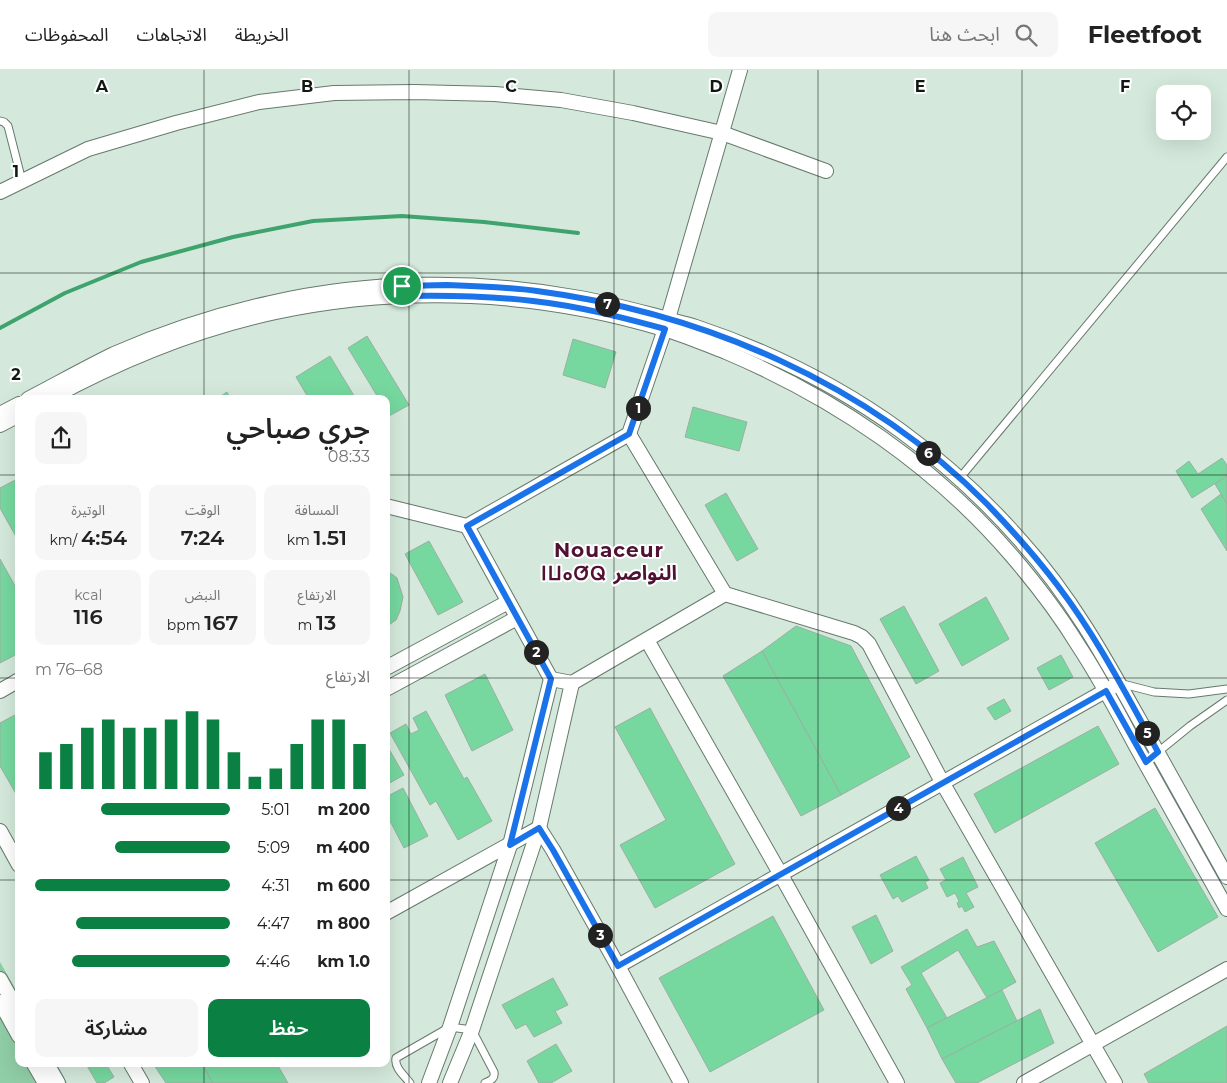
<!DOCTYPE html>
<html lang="ar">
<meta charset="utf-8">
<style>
:root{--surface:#fff;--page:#f6f6f6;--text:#222;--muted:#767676;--line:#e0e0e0;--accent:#0b8043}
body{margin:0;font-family:Montserrat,"Noto Sans Arabic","Noto Sans Tifinagh",sans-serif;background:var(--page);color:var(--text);direction:rtl;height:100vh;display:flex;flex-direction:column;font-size:19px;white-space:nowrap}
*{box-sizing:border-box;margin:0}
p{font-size:16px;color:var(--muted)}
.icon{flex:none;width:28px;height:28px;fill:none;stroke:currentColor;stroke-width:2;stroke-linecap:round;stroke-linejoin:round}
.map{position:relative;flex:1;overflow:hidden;direction:ltr}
.drawer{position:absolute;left:15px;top:325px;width:375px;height:672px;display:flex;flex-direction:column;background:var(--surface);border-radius:10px;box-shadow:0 5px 20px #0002;direction:rtl}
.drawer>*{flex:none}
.fabs{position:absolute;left:1156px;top:15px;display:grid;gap:10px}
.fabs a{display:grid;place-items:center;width:55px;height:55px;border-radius:10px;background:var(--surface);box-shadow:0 5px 20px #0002;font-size:25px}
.pin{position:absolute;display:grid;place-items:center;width:42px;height:42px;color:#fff;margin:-21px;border:2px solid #fff;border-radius:50%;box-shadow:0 1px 5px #0007}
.km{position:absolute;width:25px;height:25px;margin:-12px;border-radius:50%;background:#222;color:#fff;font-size:14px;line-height:25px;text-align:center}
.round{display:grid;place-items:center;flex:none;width:52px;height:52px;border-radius:10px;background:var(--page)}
.headline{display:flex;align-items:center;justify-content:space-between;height:85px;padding:0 20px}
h1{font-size:28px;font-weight:600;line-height:38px}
.figures{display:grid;grid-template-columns:repeat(3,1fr);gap:8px;height:85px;padding:5px 20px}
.figures div{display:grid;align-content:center;border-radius:10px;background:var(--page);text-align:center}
.figures b{font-size:21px;font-weight:600}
.figures small{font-size:14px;font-weight:400}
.figures p{font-size:14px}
.chart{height:140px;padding:10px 20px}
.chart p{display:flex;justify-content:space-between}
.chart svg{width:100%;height:90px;margin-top:5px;stroke:var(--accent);stroke-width:6}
.action{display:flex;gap:10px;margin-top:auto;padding:10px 20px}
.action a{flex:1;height:58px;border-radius:10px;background:var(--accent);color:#fff;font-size:20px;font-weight:600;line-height:58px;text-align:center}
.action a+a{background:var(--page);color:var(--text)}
ul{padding:0 20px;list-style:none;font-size:16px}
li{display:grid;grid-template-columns:80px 60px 1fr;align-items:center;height:38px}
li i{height:12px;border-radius:6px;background:var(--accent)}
header{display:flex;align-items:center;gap:30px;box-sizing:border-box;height:70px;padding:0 25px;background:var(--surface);border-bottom:1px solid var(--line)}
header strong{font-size:24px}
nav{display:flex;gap:28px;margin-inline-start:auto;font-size:18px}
.search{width:350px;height:45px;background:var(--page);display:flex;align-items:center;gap:12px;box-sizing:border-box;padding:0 18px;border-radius:10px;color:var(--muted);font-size:19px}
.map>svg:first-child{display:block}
.green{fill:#90cea7}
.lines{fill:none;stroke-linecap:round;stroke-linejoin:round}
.stream{stroke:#3fa36d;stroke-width:4}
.building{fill:#76d89f;stroke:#9cafa2}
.lane-casing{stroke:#66796d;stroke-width:9}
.street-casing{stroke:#66796d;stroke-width:16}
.lane{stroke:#fff;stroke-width:7}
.street{stroke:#fff;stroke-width:14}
.route-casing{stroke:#fff;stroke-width:10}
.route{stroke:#1a73e8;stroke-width:6}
.grid{fill:none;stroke:#111813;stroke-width:1;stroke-opacity:0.55}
.labels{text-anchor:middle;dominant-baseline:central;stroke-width:4;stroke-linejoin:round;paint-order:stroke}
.district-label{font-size:20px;font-weight:bold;letter-spacing:1px;fill:#501133;stroke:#fff}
.grid-label{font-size:16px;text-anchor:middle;font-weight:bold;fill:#111813;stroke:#fff;stroke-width:4;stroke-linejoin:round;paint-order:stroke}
</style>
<header>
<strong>Fleetfoot</strong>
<div class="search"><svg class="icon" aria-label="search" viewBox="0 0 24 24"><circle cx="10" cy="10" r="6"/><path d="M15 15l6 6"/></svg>ابحث هنا</div>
<nav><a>الخريطة</a><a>الاتجاهات</a><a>المحفوظات</a></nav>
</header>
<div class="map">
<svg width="1227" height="1013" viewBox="0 0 1227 1013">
<rect width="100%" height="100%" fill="#d4e9db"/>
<polygon class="green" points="0,892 19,925 19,994 57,994 67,1013 0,1013"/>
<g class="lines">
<polyline class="stream" points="0,258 65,223 141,192 233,167 313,151 402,146 484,152 578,163"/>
</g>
<g class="building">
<polygon points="367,266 409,335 389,346 386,341 386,329 379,329 348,278"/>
<polygon points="573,269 616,282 605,318 563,305"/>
<polygon points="330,286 356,329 309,329 296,307"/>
<polygon points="227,322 230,329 216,329"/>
<polygon points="693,337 747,352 739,381 685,367"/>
<polygon points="1222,388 1227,395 1227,406 1192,428 1176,401 1189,391 1198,404"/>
<polygon points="1227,406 1227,434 1215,414"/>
<polygon points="19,408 19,472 0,438 0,418"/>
<polygon points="726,423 758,479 737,491 705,435"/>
<polygon points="1221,424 1227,434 1227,481 1201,439"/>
<polygon points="429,471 463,532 438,545 405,484"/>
<polygon points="0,489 19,523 19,583 0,593"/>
<polygon points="386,500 397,508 403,527 400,541 396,550 386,557"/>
<polygon points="986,527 1009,569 962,596 939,554"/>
<polygon points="904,536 939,601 916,614 880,549"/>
<polygon points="796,556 851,576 910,687 841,725 762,581"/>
<polygon points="762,581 841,725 801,746 723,606"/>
<polygon points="1061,585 1073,607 1049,620 1037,598"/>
<polygon points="485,604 513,660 472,681 445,625"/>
<polygon points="1004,629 1011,641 995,650 987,638"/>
<polygon points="650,638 735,794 655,838 620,775 666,750 615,657"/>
<polygon points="426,641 464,709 467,707 492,751 458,770 436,731 430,735 390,663 406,654 411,664 419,660 413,648"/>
<polygon points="15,645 19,652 19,729 0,696 0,653"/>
<polygon points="1098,656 1119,694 995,763 974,724"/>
<polygon points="386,674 404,705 386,715"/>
<polygon points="403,718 428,766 404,778 390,751 386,753 386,727"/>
<polygon points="1155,738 1218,847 1158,882 1095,773"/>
<polygon points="916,786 929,810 925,812 928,818 902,832 898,826 893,829 880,805"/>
<polygon points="963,787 978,817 966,823 974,837 965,842 962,836 959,838 957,833 959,831 955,823 947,827 940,813 946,810 940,799"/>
<polygon points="876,845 893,881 871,894 852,857"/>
<polygon points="773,846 824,940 710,1002 659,908"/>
<polygon points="967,859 977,877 994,871 1016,912 987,928 958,880 921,903 947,948 927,958 906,919 912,915 901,897"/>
<polygon points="553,908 568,935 555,941 562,953 534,967 526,954 516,959 502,935"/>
<polygon points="1002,920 1017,951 942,989 927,958"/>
<polygon points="1040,939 1054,973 977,1013 956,1013 942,989"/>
<polygon points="1227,956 1227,1013 1149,1013 1144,1004"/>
<polygon points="556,974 572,1001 551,1013 539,1013 527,991"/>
<polygon points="86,994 106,994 114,1007 104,1013 97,1013"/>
<polygon points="156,994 202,994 213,1013 166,1013 154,995"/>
<polygon points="202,994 277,994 288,1013 213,1013"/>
</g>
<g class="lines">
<defs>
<g id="lane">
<polyline points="0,51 4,52 8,56 22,111"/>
<polyline points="959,409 1227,87"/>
<polyline points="1119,613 1154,622 1189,624 1227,619"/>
<polyline points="1158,682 1190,656 1227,630"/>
<path d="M 410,1013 C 405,1006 394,998 396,988 L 450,957 L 472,960 L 494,1002 C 495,1009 491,1010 485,1013"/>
</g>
<g id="street">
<polyline points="0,122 88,79 176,53 259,32 334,23 414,22 495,24 561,30 633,43 722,63 826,101"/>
<path d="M 28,329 C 57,314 85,298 114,284 C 164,262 216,245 270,233 C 371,210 478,209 580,228 C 607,233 633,240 660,247 C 672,251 684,253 696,257 C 768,281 839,316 901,361 C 945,393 985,430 1021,471 C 1070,525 1105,588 1140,651 C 1169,703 1198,755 1227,807"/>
<path d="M 49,329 C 121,290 196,259 276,242 C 404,215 538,221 664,259 C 685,265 705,274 726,282 C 835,328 935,396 1012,486 C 1036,514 1059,544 1078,575 C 1100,608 1118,643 1137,678 C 1167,731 1197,785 1227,839"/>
<polyline points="0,344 19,334"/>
<polyline points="0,355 19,345"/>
<polyline points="629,364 725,524 854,563 862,567 869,574 942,712 1115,1013"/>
<polyline points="386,436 467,456 629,364 665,259 740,0"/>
<polyline points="647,570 781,805 897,1013"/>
<polyline points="386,598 508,532"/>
<polyline points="551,609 572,613 725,524"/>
<polyline points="386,619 517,548"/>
<polyline points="0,621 19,610"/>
<polyline points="0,761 19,795"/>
<polyline points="386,843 539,758 553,780 618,896 681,1013"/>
<polyline points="618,896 1114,616"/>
<polyline points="0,909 19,943"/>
<polyline points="0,932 19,966"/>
<polyline points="34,994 45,1013"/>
<polyline points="47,994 58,1013"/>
<polyline points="131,994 142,1013"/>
<polyline points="429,1013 450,957 510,775 551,609 467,456"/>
<polyline points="450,1013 472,960 539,758 572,613"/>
<polyline points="1024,1013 1227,899"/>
</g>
</defs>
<use href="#lane" class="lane-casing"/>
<use href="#street" class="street-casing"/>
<use href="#lane" class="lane"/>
<use href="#street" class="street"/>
</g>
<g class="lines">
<defs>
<path id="route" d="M 447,215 C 477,216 507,217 537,221 C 704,243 867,313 987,434 C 1012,460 1036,487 1058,516 C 1097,567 1127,626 1158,682 L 1146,692 L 1106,621 L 618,896 L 553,780 L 539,758 L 510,775 L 551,609 L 467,456 L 629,364 L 665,259 C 621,247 578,236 533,231 C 490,226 447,225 403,226 L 402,216 Z"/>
</defs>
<use href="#route" class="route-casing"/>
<use href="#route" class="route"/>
</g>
<path class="grid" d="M 204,0 L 204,329M 409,0 L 409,1013M 614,0 L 614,1013M 818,0 L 818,1013M 1022,0 L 1022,1013M 0,203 L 1227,203M 0,405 L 19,405M 386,405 L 1227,405M 0,608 L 19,608M 386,608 L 1227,608M 0,810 L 19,810M 386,810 L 1227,810M 204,994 L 204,1013"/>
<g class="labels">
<g class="district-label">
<text x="609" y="480">Nouaceur<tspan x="609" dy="23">ⵏⵡⴰⵚⵕ النواصر</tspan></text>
</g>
</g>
<g class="grid-label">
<text x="102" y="22">A</text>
<text x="307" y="22">B</text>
<text x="511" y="22">C</text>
<text x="716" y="22">D</text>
<text x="920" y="22">E</text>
<text x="1125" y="22">F</text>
<text x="16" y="107">1</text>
<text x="16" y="310">2</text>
</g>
</svg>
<div class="fabs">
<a><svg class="icon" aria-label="locate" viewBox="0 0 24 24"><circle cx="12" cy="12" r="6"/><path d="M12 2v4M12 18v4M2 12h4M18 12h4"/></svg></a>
</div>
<div class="pin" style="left:402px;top:216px;background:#1e9e55"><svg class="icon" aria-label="arrive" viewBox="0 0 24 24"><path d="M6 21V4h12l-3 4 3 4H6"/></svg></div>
<b class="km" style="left:638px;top:338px">1</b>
<b class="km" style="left:536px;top:582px">2</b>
<b class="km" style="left:600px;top:865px">3</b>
<b class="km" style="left:898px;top:738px">4</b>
<b class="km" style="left:1147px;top:663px">5</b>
<b class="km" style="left:928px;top:383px">6</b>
<b class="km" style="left:607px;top:234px">7</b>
<section class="drawer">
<div class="headline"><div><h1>جري صباحي</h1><p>08:33</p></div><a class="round"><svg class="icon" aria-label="share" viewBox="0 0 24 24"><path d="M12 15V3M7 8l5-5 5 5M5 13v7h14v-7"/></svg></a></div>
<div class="figures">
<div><p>المسافة</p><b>1.51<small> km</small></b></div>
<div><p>الوقت</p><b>7:24</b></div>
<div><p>الوتيرة</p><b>4:54<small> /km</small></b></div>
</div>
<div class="figures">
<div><p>الارتفاع</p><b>13<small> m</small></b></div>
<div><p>النبض</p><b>167<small> bpm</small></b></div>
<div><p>kcal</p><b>116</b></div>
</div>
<div class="chart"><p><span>الارتفاع</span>68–76 m</p>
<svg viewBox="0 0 160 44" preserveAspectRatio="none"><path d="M5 44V26M15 44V22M25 44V14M35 44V10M45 44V14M55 44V14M65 44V10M75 44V6M85 44V10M95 44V26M105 44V38M115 44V34M125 44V22M135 44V10M145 44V10M155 44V22"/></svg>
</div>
<ul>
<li><b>200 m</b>5:01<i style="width:66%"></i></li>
<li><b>400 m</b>5:09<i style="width:59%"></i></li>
<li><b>600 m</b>4:31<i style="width:100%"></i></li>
<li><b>800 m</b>4:47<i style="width:79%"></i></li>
<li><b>1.0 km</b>4:46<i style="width:81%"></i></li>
</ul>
<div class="action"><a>حفظ</a><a>مشاركة</a></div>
</section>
</div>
